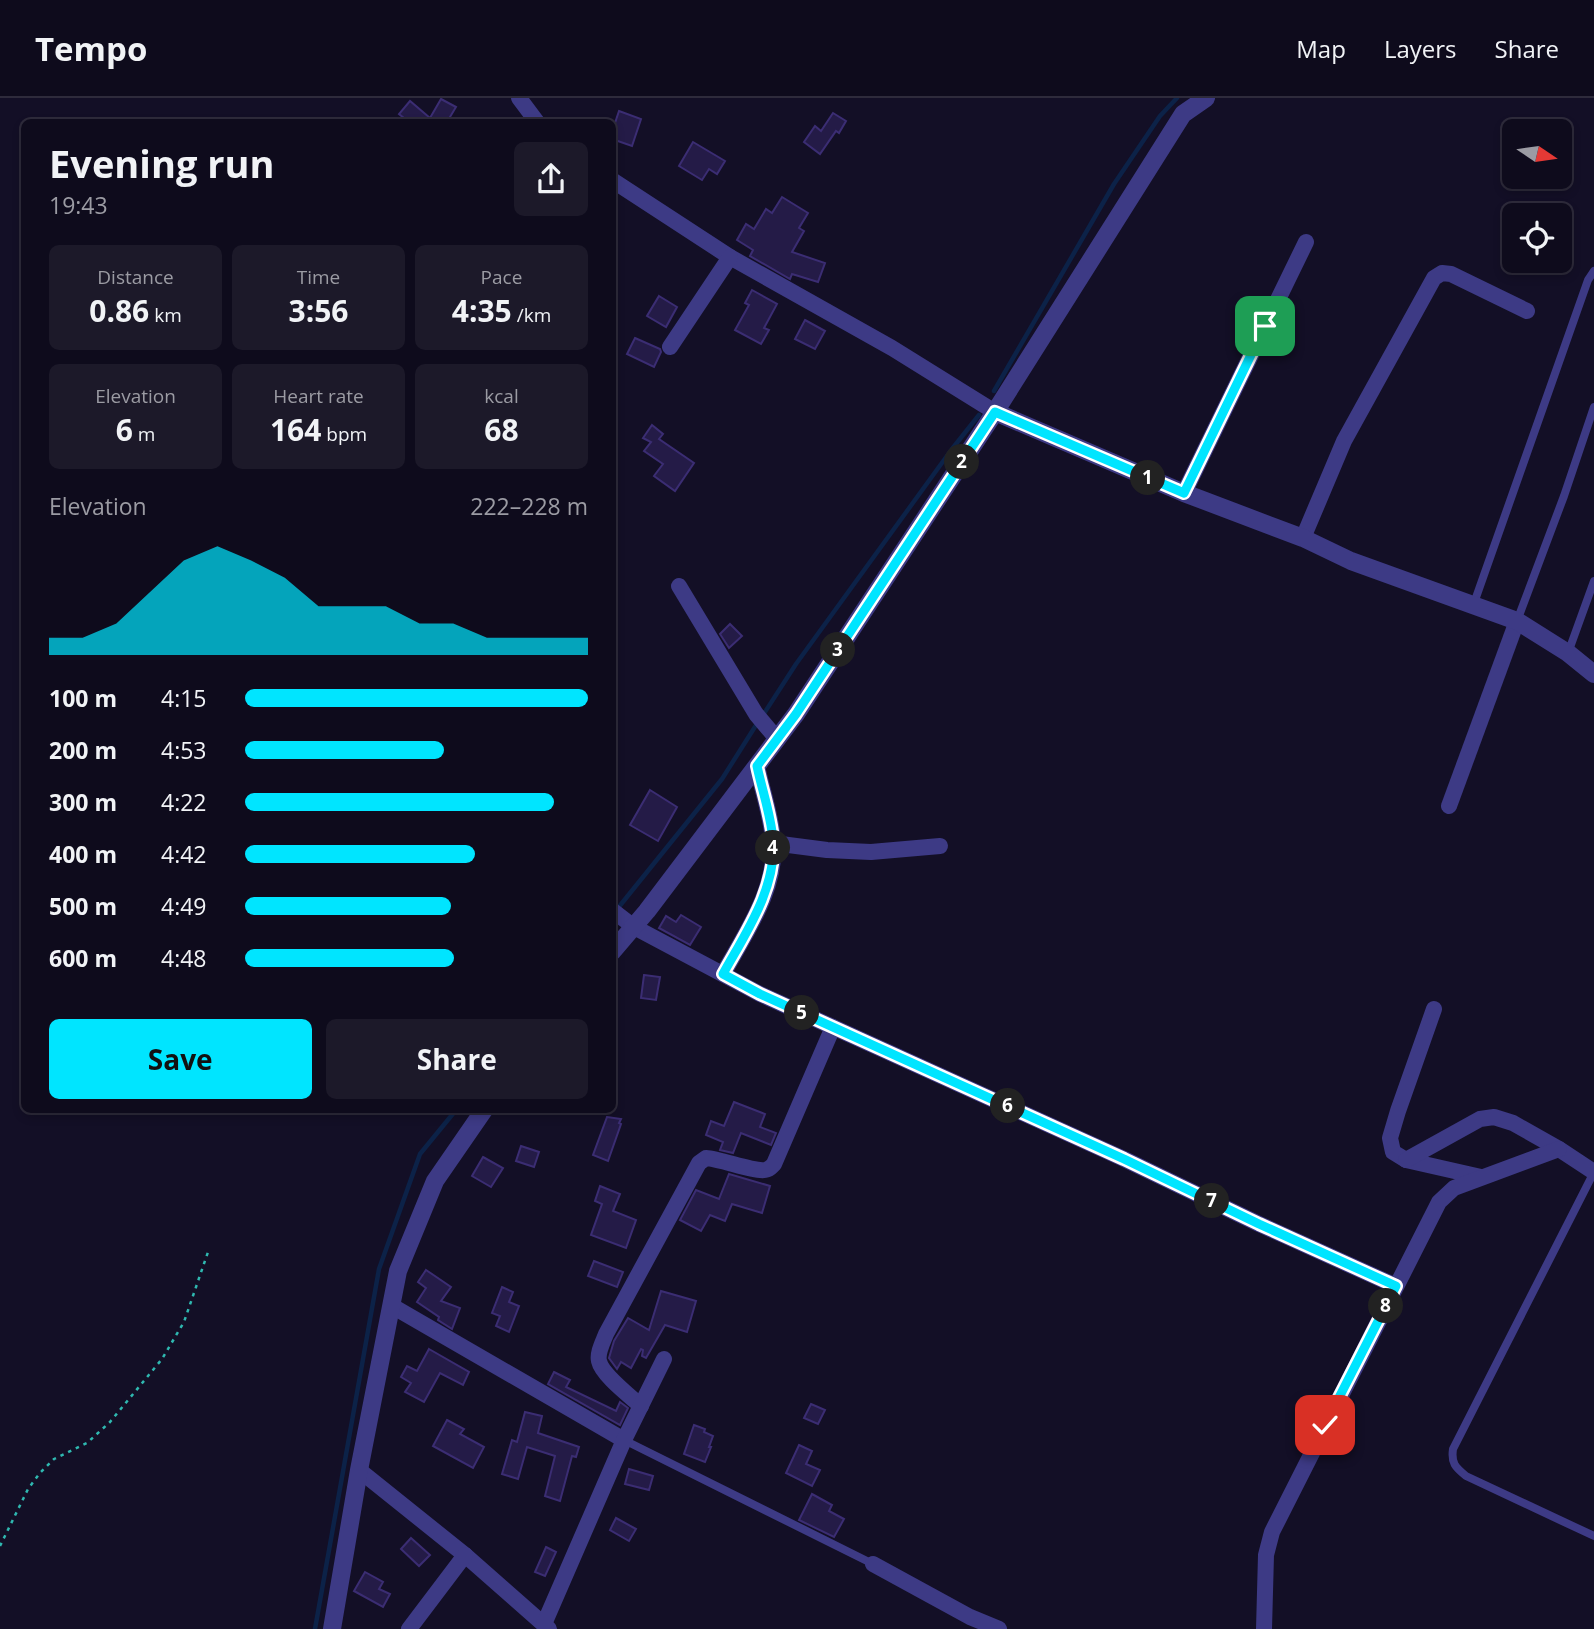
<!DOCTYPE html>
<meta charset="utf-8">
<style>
:root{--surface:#0e0b1c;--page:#1c1929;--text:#f1f3f6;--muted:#9b9ba3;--line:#2e2b3b;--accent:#00e5ff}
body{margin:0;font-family:"Open Sans",sans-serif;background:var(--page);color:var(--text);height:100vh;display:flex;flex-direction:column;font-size:26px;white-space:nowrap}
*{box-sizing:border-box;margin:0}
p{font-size:23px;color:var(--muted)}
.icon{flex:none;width:38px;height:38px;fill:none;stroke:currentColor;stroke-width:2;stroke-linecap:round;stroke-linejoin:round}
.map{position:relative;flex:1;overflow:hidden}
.details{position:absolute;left:21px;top:21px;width:595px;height:994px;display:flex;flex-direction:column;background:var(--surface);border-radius:10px;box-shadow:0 4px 10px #0003,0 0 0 2px var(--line)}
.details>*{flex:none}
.needle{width:46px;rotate:103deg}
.fabs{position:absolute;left:1502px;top:21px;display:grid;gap:14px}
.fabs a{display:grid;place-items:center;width:70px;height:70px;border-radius:10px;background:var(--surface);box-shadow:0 4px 10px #0003,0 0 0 2px var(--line);font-size:35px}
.pin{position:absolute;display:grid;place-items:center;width:60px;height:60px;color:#fff;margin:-30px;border-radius:14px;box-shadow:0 4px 10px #0006}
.km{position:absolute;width:35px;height:35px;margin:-18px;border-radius:50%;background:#222;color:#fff;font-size:19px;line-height:35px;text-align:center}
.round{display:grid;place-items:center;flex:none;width:74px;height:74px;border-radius:10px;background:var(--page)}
.overview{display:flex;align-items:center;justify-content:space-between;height:119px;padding:0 28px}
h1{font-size:38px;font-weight:700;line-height:52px}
.metrics{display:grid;grid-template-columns:repeat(3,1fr);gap:10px;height:119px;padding:7px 28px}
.metrics div{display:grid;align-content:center;border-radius:10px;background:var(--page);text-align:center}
.metrics b{font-size:30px;font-weight:700}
.metrics small{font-size:19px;font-weight:400}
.metrics p{font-size:19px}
.chart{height:196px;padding:14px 28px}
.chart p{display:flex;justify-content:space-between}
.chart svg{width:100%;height:126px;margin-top:7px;fill:var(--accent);opacity:.7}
.cta{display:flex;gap:14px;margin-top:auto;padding:14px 28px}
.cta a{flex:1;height:80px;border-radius:10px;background:var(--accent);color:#111;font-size:28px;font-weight:700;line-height:80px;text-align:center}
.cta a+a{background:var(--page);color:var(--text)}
ul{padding:0 28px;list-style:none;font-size:23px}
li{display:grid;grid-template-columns:112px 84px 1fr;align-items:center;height:52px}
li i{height:18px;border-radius:9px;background:var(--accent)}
header{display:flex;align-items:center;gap:42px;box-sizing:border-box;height:98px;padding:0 35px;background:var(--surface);border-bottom:2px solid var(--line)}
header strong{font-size:33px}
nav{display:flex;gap:38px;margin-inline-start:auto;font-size:24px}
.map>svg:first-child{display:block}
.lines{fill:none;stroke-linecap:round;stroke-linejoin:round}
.stream{stroke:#0c2248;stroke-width:4.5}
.building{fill:#241b47;stroke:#3b2d73;stroke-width:2}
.path{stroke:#2fb8b0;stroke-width:2.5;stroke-dasharray:3.5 5;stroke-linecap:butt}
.service{stroke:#3d3a85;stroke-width:8}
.minor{stroke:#3d3a85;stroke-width:16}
.tertiary{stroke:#3d3a85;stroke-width:18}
.route-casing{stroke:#fff;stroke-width:14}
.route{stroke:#00e5ff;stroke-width:9}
</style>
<header>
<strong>Tempo</strong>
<nav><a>Map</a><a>Layers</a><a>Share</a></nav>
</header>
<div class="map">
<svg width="1594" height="1531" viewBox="0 0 1594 1531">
<rect width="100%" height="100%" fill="#130f26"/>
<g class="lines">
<g class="stream">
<polyline points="994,293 1114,86 1160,18 1177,0"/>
<polyline points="763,617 796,566 952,351 979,317"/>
<polyline points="618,810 722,681 758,624"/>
<polyline points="315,1531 379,1171 420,1056 456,1012"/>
</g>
</g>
<g class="building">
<polygon points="441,1 456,9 447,24 409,24 399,16 410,3 430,20"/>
<polygon points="619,13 641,21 632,48 612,41 612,34"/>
<polygon points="833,15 846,23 839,35 836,33 820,56 804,44 815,28 821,33"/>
<polygon points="693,44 725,63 717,76 709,71 702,82 679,68"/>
<polygon points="782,99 808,115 799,130 804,133 792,154 825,165 818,184 792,176 790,181 750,158 753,152 737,142 746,126 754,131 766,111 772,115"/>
<polygon points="752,192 777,206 764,230 769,232 761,246 735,232 749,207 745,205"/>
<polygon points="659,198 677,209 666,229 647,218"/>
<polygon points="805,222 825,233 815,251 795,241"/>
<polygon points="635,240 660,251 661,254 654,269 627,256"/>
<polygon points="652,327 663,336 659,341 694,365 675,393 654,378 663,366 644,353 651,344 643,340"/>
<polygon points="730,526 742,538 729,550 720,536"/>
<polygon points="650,692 677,709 658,743 630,727"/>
<polygon points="681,817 701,829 690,847 659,830 666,818 676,824"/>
<polygon points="644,877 660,879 656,902 641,900"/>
<polygon points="734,1004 765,1016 760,1029 776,1035 771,1047 741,1035 733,1055 720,1052 723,1044 706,1037 711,1023 724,1028"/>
<polygon points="607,1019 621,1021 619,1025 621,1026 608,1063 593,1057"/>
<polygon points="521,1048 539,1054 534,1069 516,1063"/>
<polygon points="483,1059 503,1070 491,1089 472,1078"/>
<polygon points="729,1076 770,1088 762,1115 732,1106 725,1123 710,1117 701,1133 680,1122 696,1092 719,1101"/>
<polygon points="600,1088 620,1096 613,1113 636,1122 626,1150 591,1137 602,1106 595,1103"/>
<polygon points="594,1163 623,1174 617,1189 588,1178"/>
<polygon points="426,1172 451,1189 441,1203 460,1210 452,1231 438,1222 439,1219 417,1204 426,1190 418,1184"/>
<polygon points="502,1189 513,1194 509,1204 519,1208 509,1234 496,1228 500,1218 492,1215"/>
<polygon points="661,1193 696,1203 687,1234 665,1227 646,1260 642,1258 643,1252 641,1251 631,1270 621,1264 617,1271 609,1260 614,1243 628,1220 649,1232"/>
<polygon points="429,1251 469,1274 463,1287 440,1275 424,1304 405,1294 411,1285 401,1279 407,1268 417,1273"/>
<polygon points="554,1274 570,1282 566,1289 616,1313 620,1304 628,1310 620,1327 548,1286"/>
<polygon points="811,1306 825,1312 818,1326 804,1320"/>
<polygon points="525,1314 542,1318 538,1335 579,1349 576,1359 572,1358 560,1403 545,1398 555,1358 527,1349 518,1381 502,1376 512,1342 517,1344"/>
<polygon points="447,1322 464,1331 460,1336 484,1349 473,1370 433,1348"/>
<polygon points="694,1327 705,1331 704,1334 713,1338 709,1349 711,1349 705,1364 684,1356"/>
<polygon points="799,1347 812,1353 806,1366 820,1372 812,1388 786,1375"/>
<polygon points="629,1371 653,1378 649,1392 625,1386"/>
<polygon points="812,1396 832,1407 829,1413 844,1421 834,1439 799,1422"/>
<polygon points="616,1420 636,1431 629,1443 610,1432"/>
<polygon points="411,1440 430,1457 419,1468 401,1451"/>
<polygon points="546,1449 556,1454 545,1478 535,1474"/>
<polygon points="365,1474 383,1484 379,1491 390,1496 383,1509 354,1493"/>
</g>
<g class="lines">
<polyline class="path" points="0,1448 28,1391 40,1375 54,1361 87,1345 110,1324 162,1261 184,1224 208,1154"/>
<g class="service">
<polyline points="1473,508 1588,182 1594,173"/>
<polyline points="1517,523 1564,398 1594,309"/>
<polyline points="1568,555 1594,483"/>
<path d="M 1594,1074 L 1453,1351 C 1451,1365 1455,1369 1466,1378 L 1594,1438"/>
<polyline points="624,1342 873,1466"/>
</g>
<g class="minor">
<polyline points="519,0 537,24"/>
<polyline points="612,82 730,159 892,250 995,314"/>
<polyline points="670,249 730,159"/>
<polyline points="1184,395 1306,144"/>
<polyline points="1303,440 1344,343 1434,180 1442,175 1451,176 1527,213"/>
<polyline points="679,488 756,616 777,641"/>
<polyline points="1449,708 1517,523"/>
<polyline points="773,745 827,752 871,754 940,748"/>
<polyline points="612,812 634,829 760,896 1124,1061 1259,1126 1396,1188"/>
<path d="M 723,876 C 745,836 778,790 773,742 C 771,717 762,692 757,668"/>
<polyline points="1434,911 1398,1013 1390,1040 1393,1054 1406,1062 1481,1079"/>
<polyline points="1406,1062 1480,1021 1494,1019 1513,1025 1559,1051 1594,1074"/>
<polyline points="392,1208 624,1342"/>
<path d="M 641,1308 C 630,1298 602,1277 599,1263 C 597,1255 603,1244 606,1236 L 699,1065 L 706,1060 C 721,1061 754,1074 765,1072 C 770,1071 770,1070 774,1066 L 833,929"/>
<polyline points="359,1372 465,1457 549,1531"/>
<polyline points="873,1466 970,1519 999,1531"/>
<polyline points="544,1526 624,1342 664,1261"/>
<polyline points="409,1531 465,1457"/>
<polyline points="1264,1531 1266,1457 1272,1434 1439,1104 1454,1090 1559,1051"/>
</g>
<g class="tertiary">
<polyline points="995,314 1184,395 1303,440 1351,463 1517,523 1568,555 1594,576"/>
<polyline points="612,854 647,813 796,616 995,314 1183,16 1206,0"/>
<polyline points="332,1531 359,1372 398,1173 435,1083 484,1012"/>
</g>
</g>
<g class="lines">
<defs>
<path id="route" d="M 1265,228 L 1184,395 L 995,314 L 796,616 L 757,668 C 762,692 771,717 773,742 C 777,790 745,836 723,876 L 760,896 L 1124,1061 L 1259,1126 L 1396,1188 L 1325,1327"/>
</defs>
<use href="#route" class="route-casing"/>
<use href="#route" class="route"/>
</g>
</svg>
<div class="fabs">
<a><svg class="needle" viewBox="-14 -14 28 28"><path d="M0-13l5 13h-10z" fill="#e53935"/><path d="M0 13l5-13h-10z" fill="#9b9ba3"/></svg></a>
<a><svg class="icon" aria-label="locate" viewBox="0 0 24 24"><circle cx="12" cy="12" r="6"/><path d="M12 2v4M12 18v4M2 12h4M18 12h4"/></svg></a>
</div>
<div class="pin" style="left:1265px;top:228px;background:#1e9e55"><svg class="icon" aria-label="arrive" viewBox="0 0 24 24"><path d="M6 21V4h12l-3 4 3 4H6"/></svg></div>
<div class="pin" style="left:1325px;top:1327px;background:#d93025"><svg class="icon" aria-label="check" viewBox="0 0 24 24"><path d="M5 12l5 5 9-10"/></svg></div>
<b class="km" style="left:1148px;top:380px">1</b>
<b class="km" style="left:962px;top:364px">2</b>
<b class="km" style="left:838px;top:552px">3</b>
<b class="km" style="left:773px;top:750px">4</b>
<b class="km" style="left:802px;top:915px">5</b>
<b class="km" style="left:1008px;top:1008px">6</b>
<b class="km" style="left:1212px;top:1103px">7</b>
<b class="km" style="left:1386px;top:1208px">8</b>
<section class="details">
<div class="overview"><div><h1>Evening run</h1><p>19:43</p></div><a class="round"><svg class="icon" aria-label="share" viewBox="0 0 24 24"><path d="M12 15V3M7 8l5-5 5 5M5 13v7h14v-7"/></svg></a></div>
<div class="metrics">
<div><p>Distance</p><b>0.86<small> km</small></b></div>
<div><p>Time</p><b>3:56</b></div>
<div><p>Pace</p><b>4:35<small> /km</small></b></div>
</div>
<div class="metrics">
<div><p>Elevation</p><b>6<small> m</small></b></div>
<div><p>Heart rate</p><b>164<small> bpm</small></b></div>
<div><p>kcal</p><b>68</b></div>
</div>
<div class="chart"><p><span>Elevation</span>222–228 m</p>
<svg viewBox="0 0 160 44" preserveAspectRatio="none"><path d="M0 44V38L10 38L20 33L30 22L40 11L50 6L60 11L70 17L80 27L90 27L100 27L110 33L120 33L130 38L140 38L150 38L160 38V44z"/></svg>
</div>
<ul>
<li><b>100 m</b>4:15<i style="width:100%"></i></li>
<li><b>200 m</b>4:53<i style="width:58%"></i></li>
<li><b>300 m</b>4:22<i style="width:90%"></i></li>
<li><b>400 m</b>4:42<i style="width:67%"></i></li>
<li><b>500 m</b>4:49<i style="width:60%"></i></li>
<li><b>600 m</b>4:48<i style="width:61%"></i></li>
</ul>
<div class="cta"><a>Save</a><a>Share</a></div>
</section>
</div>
